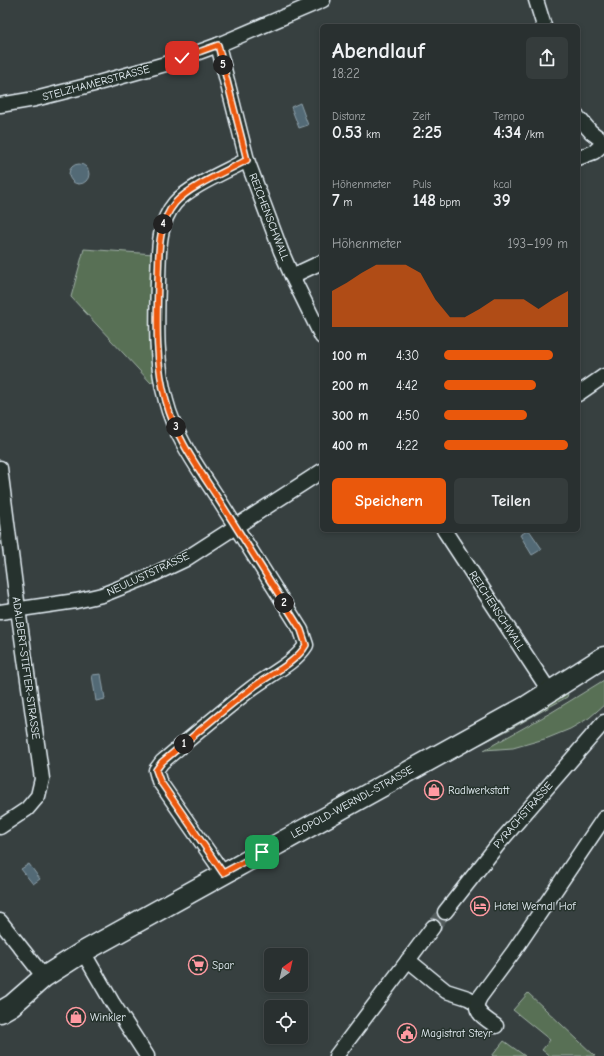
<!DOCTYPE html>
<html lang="de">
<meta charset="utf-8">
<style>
:root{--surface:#293030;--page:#353c3c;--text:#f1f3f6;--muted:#a5a9ab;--line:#454b4c;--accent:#ea580c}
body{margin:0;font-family:"Comic Neue",sans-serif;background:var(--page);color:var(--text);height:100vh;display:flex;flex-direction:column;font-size:15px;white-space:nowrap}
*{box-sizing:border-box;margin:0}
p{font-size:13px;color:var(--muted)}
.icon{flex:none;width:22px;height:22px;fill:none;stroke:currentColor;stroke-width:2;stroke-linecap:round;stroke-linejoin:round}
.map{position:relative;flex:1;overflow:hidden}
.sheet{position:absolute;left:320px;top:24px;width:260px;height:508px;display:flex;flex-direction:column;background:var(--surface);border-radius:6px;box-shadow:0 2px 6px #0003,0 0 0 1px var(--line)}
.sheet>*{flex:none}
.needle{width:26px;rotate:34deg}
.controls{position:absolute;left:264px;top:948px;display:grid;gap:8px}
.controls a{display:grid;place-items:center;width:44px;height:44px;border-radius:6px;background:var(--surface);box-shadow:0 2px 6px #0003,0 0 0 1px var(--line);font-size:20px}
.pin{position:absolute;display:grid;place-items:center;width:34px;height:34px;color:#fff;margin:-17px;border-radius:8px;box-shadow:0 2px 6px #0006}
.km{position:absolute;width:20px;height:20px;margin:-10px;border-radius:50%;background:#222;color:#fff;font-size:11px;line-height:20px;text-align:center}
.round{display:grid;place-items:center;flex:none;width:42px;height:42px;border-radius:6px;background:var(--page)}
.summary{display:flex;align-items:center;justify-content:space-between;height:68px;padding:0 12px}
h1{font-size:22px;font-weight:700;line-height:30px}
.stats{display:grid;grid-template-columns:repeat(3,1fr);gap:6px;height:68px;padding:4px 12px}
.stats div{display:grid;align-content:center}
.stats b{font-size:17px;font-weight:700}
.stats small{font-size:11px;font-weight:400}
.stats p{font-size:11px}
.chart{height:112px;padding:8px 12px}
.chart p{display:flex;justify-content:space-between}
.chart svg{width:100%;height:72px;margin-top:4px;fill:var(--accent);opacity:.7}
.action{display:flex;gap:8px;margin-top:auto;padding:8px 12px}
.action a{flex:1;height:46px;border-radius:6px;background:var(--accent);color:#fff;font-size:16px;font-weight:700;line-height:46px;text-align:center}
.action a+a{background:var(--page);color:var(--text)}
ul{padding:0 12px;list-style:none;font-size:13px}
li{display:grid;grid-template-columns:64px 48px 1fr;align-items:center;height:30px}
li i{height:10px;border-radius:5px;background:var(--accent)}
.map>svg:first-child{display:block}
.green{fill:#597055;stroke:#a0b0a6}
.water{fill:#526a76;stroke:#8ea0aa}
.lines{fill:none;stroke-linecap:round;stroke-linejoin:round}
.street-tunnel{stroke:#525b5c;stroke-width:14;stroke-dasharray:14 7;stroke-linecap:butt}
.street-casing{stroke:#e8f1f8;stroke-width:17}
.secondary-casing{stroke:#e8f1f8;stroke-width:23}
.street{stroke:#26332d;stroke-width:14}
.secondary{stroke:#26332d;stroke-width:20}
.route-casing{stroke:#fff;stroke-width:8}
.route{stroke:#ea580c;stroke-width:5}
.labels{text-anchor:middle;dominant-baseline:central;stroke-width:3;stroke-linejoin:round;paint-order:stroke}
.street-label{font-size:11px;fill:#e8f1f8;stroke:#26332d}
.poi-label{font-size:11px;fill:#e8f1f8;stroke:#26332d;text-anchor:start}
</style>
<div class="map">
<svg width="604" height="1056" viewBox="0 0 604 1056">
<rect width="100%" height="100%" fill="#374040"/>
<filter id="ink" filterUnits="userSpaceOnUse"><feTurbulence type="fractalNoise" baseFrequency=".025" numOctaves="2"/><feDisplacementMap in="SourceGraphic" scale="8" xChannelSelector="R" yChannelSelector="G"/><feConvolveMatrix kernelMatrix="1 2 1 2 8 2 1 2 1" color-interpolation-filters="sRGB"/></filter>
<g filter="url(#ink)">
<g class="green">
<polygon points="84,249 154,254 156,377 151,383 71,297"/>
<polygon points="604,680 604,705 589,718 570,729 548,738 513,748 484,750 552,712"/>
<polygon points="566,692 568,694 567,697 512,728 481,744 479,743"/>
<polygon points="528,993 595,1056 550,1056 542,1050 550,1040 513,1010"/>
<polygon points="504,1041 525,1056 492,1056"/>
</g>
<g class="water">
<polygon points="300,103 308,125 299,128 291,107"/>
<circle cx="79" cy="174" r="10"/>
<polygon points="529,530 542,549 532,555 520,535"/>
<polygon points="101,674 105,699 96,701 92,675"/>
<polygon points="29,864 40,879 33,884 21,869"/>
</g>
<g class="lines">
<polyline class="street-tunnel" points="433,927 445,912"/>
<defs>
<g id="street">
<polyline points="536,0 544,26"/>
<polyline points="218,45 247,160 281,251 292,276 322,337"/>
<polyline points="0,105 35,99 98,83 169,63 218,45 323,0"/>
<polyline points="578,117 591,132 604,142"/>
<polyline points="578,158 594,152 604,143"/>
<polyline points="292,276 322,262"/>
<polyline points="578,394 604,376"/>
<polyline points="0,468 18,609 42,779 38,796 27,809 0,827"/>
<polyline points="444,530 550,692"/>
<polyline points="0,612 76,601 102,595 150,576 184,560 322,471"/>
<path d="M 223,873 L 159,781 L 156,770 L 162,762 C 192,737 221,712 252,688 C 269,675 295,663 306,645 L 301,630 C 274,587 246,543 219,500 C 199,469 175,437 166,401 C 155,362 157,321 158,281 C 159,255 157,224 175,203 C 190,186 227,171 247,160"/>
<polyline points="445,912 500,842 604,722"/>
<polyline points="0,921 44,977"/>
<polyline points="83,952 112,1002 147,1056"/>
<path d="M 408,960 L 446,991 L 468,998 L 477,1003 C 475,1014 488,1020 496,1026"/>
<polyline points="477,1003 480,997 514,951 604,818"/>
<polyline points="336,1056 433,927"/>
</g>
<polyline id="secondary" points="0,1012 12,1005 44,977 83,952 527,706 604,657"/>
</defs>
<use href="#street" class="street-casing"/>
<use href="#secondary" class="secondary-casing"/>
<use href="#street" class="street"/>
<use href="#secondary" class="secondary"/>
</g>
</g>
<g class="lines" filter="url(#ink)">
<defs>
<path id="route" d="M 182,58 L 218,45 L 247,160 C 227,171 190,186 175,203 C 157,224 159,255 158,281 C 157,321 155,362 166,401 C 175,437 199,469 219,500 C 246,543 274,587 301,630 L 306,645 C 296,663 269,675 252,688 C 221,712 192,737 162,762 L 156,770 L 160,781 L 223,873 L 262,852"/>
</defs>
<use href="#route" class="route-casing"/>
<use href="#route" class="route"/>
</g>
<defs>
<symbol id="shop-ring" viewBox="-11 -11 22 22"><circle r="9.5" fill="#26332d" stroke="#ff9aa2" stroke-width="1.5"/><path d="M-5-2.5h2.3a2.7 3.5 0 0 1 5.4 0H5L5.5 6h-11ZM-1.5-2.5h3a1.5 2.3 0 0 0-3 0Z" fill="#ff9aa2"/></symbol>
<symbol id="hotel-ring" viewBox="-11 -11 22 22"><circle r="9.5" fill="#26332d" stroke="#ff9aa2" stroke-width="1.5"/><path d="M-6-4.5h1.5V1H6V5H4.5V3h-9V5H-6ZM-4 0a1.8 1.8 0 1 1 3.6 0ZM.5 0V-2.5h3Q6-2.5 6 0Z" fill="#ff9aa2"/></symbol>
<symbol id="supermarket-ring" viewBox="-11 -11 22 22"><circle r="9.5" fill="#26332d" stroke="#ff9aa2" stroke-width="1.5"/><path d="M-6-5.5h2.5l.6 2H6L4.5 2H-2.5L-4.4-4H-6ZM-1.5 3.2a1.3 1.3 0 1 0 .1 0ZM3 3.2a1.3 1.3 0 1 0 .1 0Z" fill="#ff9aa2"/></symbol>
<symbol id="civic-ring" viewBox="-11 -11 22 22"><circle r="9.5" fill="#26332d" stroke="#ff9aa2" stroke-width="1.5"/><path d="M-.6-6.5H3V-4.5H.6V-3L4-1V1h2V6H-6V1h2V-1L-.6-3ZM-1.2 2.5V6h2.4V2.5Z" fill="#ff9aa2"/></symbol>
</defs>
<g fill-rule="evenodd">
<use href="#shop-ring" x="423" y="779" width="22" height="22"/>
<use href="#hotel-ring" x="469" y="895" width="22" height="22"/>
<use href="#supermarket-ring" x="187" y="954" width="22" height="22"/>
<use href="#shop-ring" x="65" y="1006" width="22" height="22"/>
<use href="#civic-ring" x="396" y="1022" width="22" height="22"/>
</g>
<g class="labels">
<g class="street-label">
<text transform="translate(96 83) rotate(-15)">STELZHAMERSTRASSE</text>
<text transform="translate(269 217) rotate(69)">REICHENSCHWALL</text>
<text transform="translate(148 574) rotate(-25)">NEULUSTSTRASSE</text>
<text transform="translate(497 611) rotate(57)">REICHENSCHWALL</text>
<text transform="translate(26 668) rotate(82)">ADALBERT-STIFTER-STRASSE</text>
<text transform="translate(352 802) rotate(-29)">LEOPOLD-WERNDL-STRASSE</text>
<text transform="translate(523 815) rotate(-49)">PYRACHSTRASSE</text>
</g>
<g class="poi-label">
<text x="448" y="790">Radlwerkstatt</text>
<text x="494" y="906">Hotel Werndl Hof</text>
<text x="212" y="965">Spar</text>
<text x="90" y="1017">Winkler</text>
<text x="421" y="1033">Magistrat Steyr</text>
</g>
</g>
</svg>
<div class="controls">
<a><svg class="needle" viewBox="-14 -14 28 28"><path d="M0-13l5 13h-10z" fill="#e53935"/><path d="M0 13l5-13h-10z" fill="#a5a9ab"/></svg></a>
<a><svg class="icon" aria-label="locate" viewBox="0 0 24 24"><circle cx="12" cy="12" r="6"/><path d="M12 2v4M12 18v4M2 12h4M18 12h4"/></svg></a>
</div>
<div class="pin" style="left:262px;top:852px;background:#1e9e55"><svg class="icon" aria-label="arrive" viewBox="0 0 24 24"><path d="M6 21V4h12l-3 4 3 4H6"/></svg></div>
<div class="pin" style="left:182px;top:58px;background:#d93025"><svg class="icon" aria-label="check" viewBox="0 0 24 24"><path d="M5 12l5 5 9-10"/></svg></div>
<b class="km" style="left:184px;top:744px">1</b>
<b class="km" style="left:284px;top:603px">2</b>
<b class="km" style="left:176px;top:427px">3</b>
<b class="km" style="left:163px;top:224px">4</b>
<b class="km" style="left:223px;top:65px">5</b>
<section class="sheet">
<div class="summary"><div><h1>Abendlauf</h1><p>18:22</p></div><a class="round"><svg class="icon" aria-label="share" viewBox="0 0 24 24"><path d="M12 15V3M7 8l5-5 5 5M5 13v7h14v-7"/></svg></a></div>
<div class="stats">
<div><p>Distanz</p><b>0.53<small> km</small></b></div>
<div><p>Zeit</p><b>2:25</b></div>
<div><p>Tempo</p><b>4:34<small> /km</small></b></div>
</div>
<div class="stats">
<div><p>Höhenmeter</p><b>7<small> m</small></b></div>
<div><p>Puls</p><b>148<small> bpm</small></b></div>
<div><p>kcal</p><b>39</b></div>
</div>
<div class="chart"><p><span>Höhenmeter</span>193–199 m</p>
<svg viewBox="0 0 160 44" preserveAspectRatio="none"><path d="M0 44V22L10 17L20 11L30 6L40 6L50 6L60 11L70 27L80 38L90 38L100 33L110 27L120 27L130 27L140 33L150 27L160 22V44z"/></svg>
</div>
<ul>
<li><b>100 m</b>4:30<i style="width:88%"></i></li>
<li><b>200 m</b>4:42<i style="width:74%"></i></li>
<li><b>300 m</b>4:50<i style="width:67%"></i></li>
<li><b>400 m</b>4:22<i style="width:100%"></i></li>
</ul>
<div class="action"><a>Speichern</a><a>Teilen</a></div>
</section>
</div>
